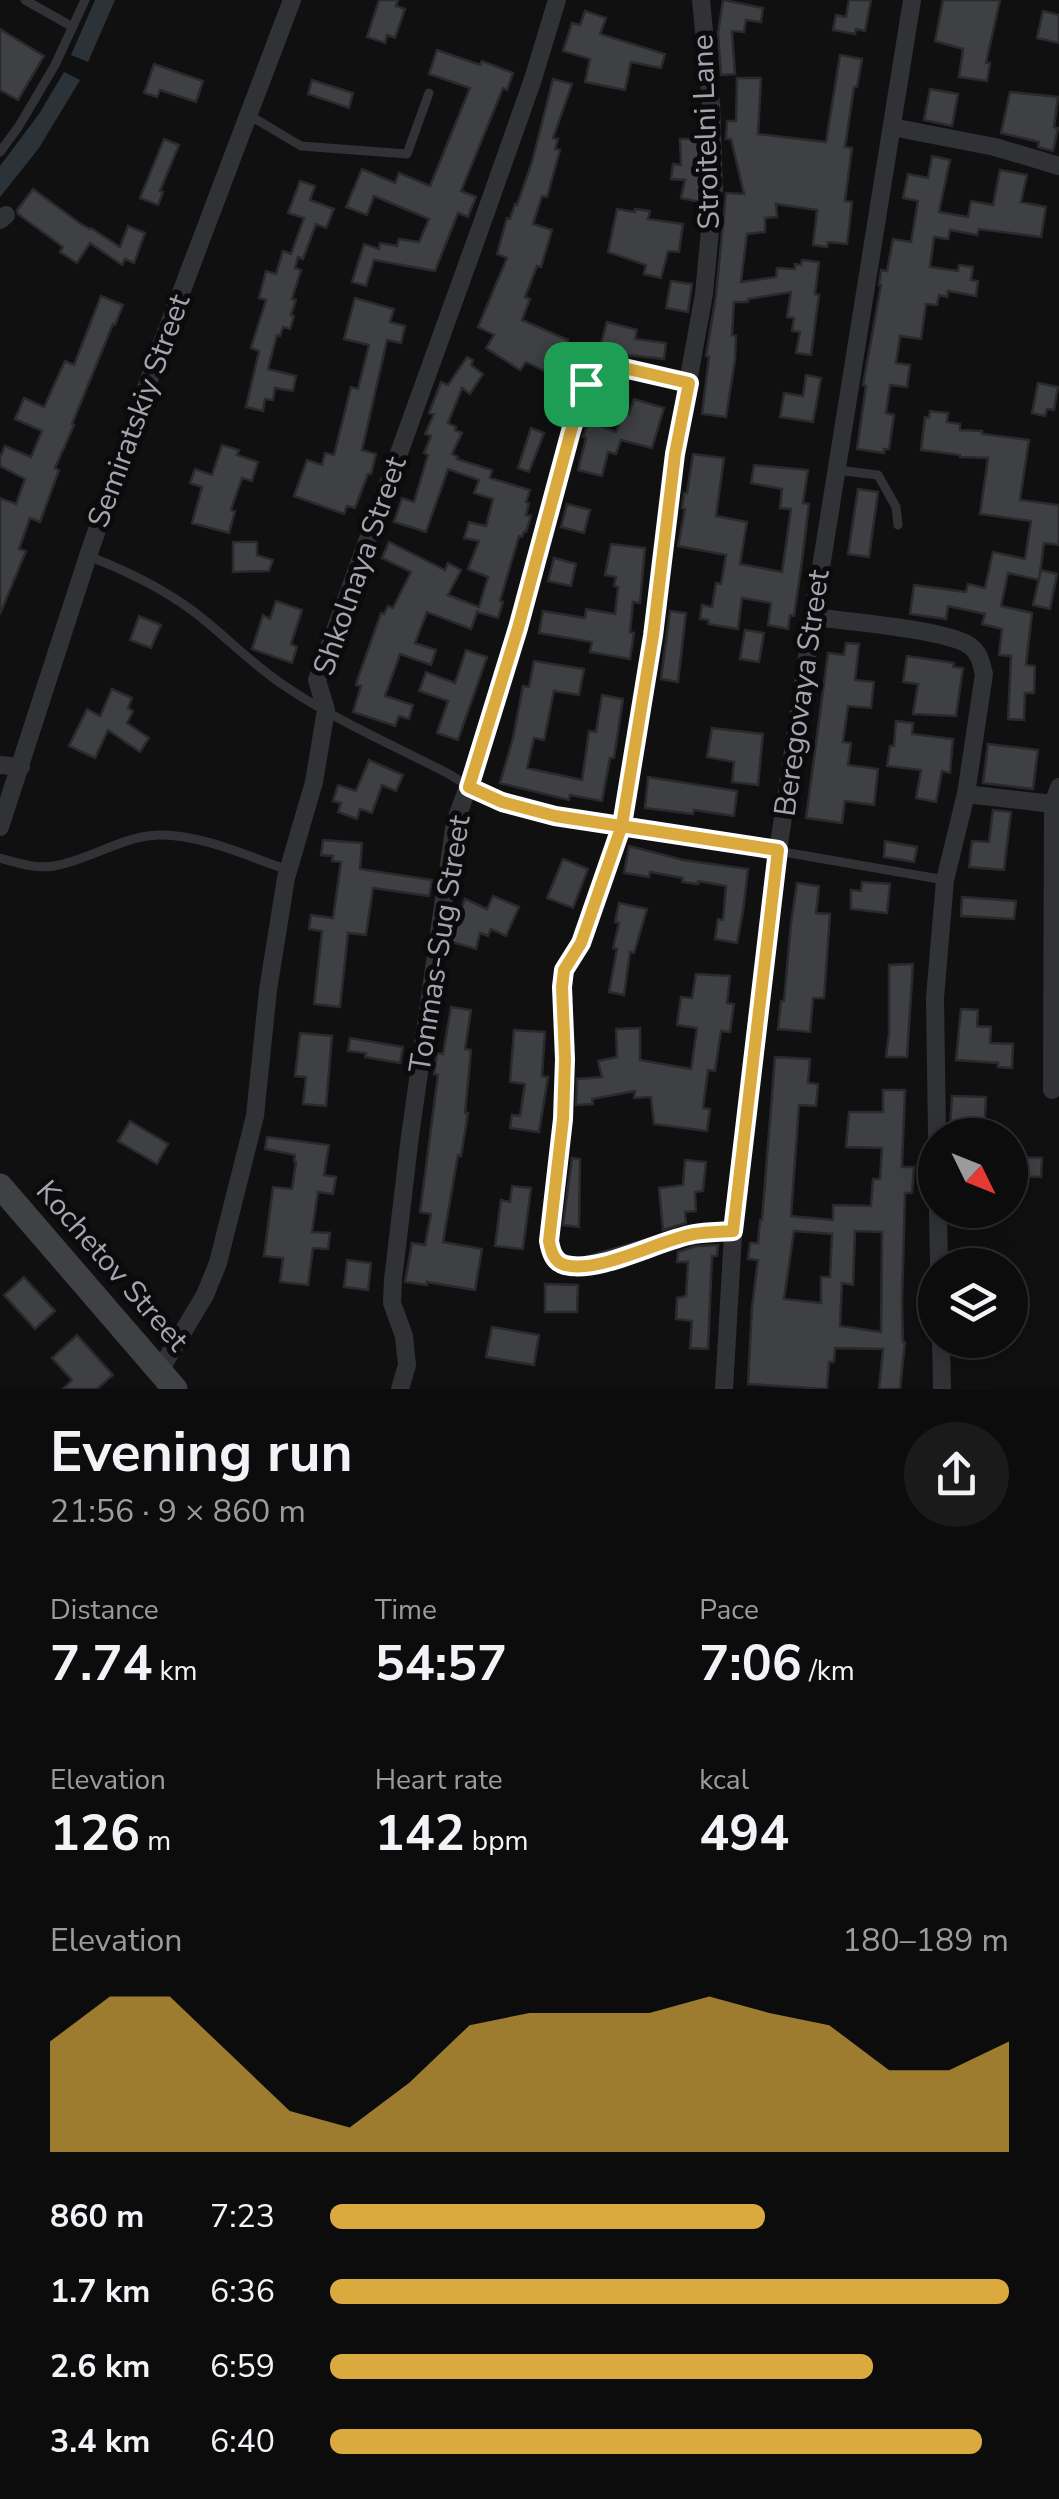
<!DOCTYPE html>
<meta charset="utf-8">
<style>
:root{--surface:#0c0c0d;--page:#1a1a1b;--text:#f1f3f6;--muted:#9a9b9d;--line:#2c2c2e;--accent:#dbaa3e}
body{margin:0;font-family:"Nunito Sans",sans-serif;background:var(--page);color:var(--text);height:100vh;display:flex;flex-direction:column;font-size:38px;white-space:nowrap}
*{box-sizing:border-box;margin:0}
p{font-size:32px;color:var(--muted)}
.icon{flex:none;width:55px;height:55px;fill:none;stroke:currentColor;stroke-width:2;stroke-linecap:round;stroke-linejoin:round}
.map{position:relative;height:1389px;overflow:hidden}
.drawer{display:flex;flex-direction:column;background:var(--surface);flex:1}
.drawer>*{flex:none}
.needle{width:65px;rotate:133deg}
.tools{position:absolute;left:918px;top:1118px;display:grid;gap:20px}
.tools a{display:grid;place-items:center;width:110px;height:110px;border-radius:50%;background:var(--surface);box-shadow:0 5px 25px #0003,0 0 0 2px var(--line);font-size:50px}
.pin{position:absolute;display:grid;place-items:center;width:85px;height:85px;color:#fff;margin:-42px;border-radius:20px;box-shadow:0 5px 15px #0006}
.round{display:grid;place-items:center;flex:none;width:105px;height:105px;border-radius:52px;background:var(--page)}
.overview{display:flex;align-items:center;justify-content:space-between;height:170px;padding:0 50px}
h1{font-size:55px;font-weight:700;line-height:75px}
.metrics{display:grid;grid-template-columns:repeat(3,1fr);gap:15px;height:170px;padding:10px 50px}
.metrics div{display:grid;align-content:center}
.metrics b{font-size:50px;font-weight:700}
.metrics small{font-size:28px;font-weight:400}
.metrics p{font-size:28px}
.chart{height:280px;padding:20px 50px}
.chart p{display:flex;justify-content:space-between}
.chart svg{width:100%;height:180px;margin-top:10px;fill:var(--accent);opacity:.7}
ul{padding:0 50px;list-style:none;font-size:32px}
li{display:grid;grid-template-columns:160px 120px 1fr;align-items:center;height:75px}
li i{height:25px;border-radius:12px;background:var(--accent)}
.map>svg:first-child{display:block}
.water{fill:#2b3238}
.building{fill:#3f4044;stroke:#2a2a2d;stroke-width:2.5;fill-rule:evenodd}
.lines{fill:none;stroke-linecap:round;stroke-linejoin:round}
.lane{stroke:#313235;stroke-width:9}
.street{stroke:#313235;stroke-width:18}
.secondary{stroke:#3f4145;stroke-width:25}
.route-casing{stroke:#fff;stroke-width:20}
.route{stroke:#dbaa3e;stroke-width:12}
.labels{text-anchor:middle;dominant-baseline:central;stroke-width:10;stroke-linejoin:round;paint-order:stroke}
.street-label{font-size:30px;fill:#a3a6b0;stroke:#0b0b0c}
</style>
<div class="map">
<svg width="1059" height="1389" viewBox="0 0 1059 1389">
<rect width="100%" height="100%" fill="#101011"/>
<g class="water">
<polygon points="95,0 115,0 88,62 71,55"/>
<polygon points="64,72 80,80 39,148 0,197 0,166 39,114"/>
</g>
<g class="building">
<polygon points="379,0 398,0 396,6 405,9 395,38 387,35 385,43 367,37"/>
<polygon points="723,0 763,8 761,22 746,20 744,32 732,31 735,74 721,75 718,33"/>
<polygon points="849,0 871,0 865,31 856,29 855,34 833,30 836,15 846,17"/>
<polygon points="943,0 1000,0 986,63 990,63 987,81 959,77 963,49 935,41"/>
<polygon points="585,11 606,18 600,34 665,54 661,68 631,62 625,90 585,82 590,59 563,51 572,23 580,25"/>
<polygon points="1043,11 1059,15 1059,43 1037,38"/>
<polygon points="0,29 44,56 18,100 0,90"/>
<polygon points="437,50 480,65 482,61 513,73 507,90 503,88 461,191 476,197 468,217 458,213 435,271 374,260 366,286 352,282 364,244 379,249 380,243 397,246 399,239 419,242 429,219 374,196 367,215 346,207 362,169 395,183 399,173 430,186 470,88 429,74"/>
<polygon points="840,55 862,59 857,87 854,87 845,147 852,148 845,201 852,202 847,244 828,242 827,247 813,245 817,210 776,204 777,217 765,218 765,232 747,234 741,282 776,277 777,268 795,269 795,264 801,265 802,260 819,262 815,294 819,295 811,355 796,353 800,332 792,331 794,318 787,317 791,292 748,299 748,302 734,302 732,335 736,336 735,360 726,417 702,414 709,357 706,356 716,295 726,193 744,194 731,139 726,139 727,121 736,121 737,78 761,78 758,134 826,142"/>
<polygon points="154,64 203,81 196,102 160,90 157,97 144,93"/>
<polygon points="553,79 572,84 553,138 558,139 555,149 560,150 547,197 542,196 533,224 552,230 541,267 537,266 525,297 530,299 522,320 568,340 561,363 569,368 563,380 526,362 520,370 486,348 494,335 478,327 507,258 497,254 507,218 510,219 515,204 517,205 532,162"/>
<polygon points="312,80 353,93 349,108 308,94"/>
<polygon points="930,89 958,94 952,126 924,120"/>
<polygon points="1010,92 1058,97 1054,127 1058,128 1053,151 1038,147 1039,142 1001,133"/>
<polygon points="164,139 179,145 160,191 163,192 158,205 140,198"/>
<polygon points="680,139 700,139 700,202 681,198 685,180 671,179 673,164 681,165"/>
<polygon points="932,156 950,160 939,212 968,217 971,201 993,205 1000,170 1027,175 1021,202 1046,207 1041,237 979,229 977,235 950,230 948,239 934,237 930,267 958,271 959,265 973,267 971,280 978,281 976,296 948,291 947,297 939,295 937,305 926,304 921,339 900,336 896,363 910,365 907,387 890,385 886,413 894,415 889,449 884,449 884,453 857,449 866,386 863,385 881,285 879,285 881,270 887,271 893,239 911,242 918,201 903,198 908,174 928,178"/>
<polygon points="300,181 315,186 310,200 334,209 326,228 316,224 303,259 298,257 295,268 301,270 292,299 296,300 291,315 294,316 290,329 283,327 280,336 277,335 268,369 296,376 293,391 275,388 273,400 265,399 263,411 246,407 259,351 251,348 266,300 259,298 266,271 276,274 283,251 291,254 304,218 288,213"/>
<polygon points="33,189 81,224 90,229 91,228 120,247 128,226 145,233 134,263 125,259 122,265 90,243 77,263 60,252 63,247 18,214 17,210"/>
<polygon points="617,209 635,212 635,209 650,211 648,219 683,224 679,252 668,251 661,278 644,274 646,265 608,252"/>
<polygon points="671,281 692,284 688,312 666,308"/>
<polygon points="101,296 123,305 115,325 113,324 72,424 74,425 55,468 59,470 40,522 30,518 19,549 26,551 0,614 0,498 16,504 25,479 0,466 0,457 5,446 31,457 42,431 15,419 24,398 44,407 65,361 74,365"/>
<polygon points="355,298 394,309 390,322 405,326 401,343 387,340 362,450 376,454 371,474 368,474 355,508 347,506 344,514 294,496 307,460 322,465 325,453 334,455 351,387 358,389 369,345 344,339"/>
<polygon points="607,322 637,330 635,339 666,343 664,359 628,355 600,347"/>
<polygon points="467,357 473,360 471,365 483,374 470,394 462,388 448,423 456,427 455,430 462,433 452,454 458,457 457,459 492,470 490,478 530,490 526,502 529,503 526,515 531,516 526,532 524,532 522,537 519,536 500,601 503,602 498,618 477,612 478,610 471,629 427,612 415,643 436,650 431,665 400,654 385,696 413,705 409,719 399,716 395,726 353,712 361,686 356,685 358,678 381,613 384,614 388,606 393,608 411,572 382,558 389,542 445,570 448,563 461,570 448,595 479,607 488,577 468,569 479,541 464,538 469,522 486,526 493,499 474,493 479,480 448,469 426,532 394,522 402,498 414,502 428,455 424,453 431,436 425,434 434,414 429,413 441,382 448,385"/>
<polygon points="806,375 821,378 813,422 780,417 784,393 803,396"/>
<polygon points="1038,383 1058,387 1054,410 1047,409 1045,416 1032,413"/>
<polygon points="634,399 664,408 652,448 621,440 616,454 608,452 602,476 578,470 586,438 583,437 589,422 616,432 624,412 629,414"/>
<polygon points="930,411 948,413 947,422 960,424 960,430 982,431 982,434 1029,440 1020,500 1059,505 1059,545 1044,543 1039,580 1008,573 1001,606 1032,613 1026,665 1035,666 1034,693 1025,693 1024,720 1008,719 1011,656 999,655 1002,629 982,624 985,614 948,606 946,619 910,614 914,585 966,592 968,584 985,588 993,552 1025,559 1031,521 980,514 988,458 960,457 960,455 921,450 925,417 929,418"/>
<polygon points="531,428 544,433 529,472 518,468"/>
<polygon points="222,445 239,450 237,455 258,462 252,481 242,478 231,510 235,511 229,533 192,523 202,487 190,483 195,469 212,475"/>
<polygon points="693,454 724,458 716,516 747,522 740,564 782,572 791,509 780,508 782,489 751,483 754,465 808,470 803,503 809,504 802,561 794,616 790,615 788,629 768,625 771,603 742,598 738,629 708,624 709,620 700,619 702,605 712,607 716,583 721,584 726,555 678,546 685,509 682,508 684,493 687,493"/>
<polygon points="858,489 878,492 869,557 848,554"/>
<polygon points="567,504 590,510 584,533 561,527"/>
<polygon points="233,542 257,542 257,555 273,560 269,571 233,572"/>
<polygon points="611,544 645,548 640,603 633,602 630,632 634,633 630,659 590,652 592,642 539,633 543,611 585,618 586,609 615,614 618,587 614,586 616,577 605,575"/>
<polygon points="554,558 576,564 571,586 548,581"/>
<polygon points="1041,570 1057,574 1050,609 1033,605"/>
<polygon points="276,601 302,610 291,644 297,647 292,663 252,649 263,615 270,619"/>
<polygon points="670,611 686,613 678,682 661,679"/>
<polygon points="139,616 161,625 151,648 130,640"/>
<polygon points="745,630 764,633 759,662 740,659"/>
<polygon points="846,643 859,644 855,680 874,682 871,708 848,706 843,742 851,743 848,765 878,769 874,805 845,801 842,823 806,818 828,653 844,655"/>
<polygon points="466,650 487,657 458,740 437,733 448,701 419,691 426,672 455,683"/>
<polygon points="907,656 954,663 953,667 963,668 956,716 913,714 918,684 903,682"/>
<polygon points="534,661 584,669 579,695 554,691 544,740 534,738 527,768 582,780 589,731 596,732 602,695 623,699 614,758 610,758 602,801 570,795 569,800 500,783 513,738 523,686 529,687"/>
<polygon points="112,689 132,698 128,708 133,711 127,723 149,738 140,752 108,730 95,758 69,746 87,709 100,716"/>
<polygon points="896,721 913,723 912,734 953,739 950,773 942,771 936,802 916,798 921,770 887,766 890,746 894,746"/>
<polygon points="712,728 763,734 758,785 732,782 734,762 707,757"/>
<polygon points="988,744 1038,750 1033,789 983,783"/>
<polygon points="369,760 403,775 396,791 382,785 372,813 360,809 357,819 338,812 341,803 333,801 338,785 356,791"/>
<polygon points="648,777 737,791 734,816 694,810 693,814 645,808"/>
<polygon points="993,810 1011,812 1004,870 969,867 972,841 989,842"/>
<polygon points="323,840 362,843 360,869 432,880 429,896 373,888 366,935 348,933 340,1007 314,1004 322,931 309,929 311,915 333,918 341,862 332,861 333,856 321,855"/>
<polygon points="885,841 917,847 914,862 884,857"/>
<polygon points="629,846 683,860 748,869 743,911 737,943 715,939 718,919 723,920 726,886 698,881 698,884 682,882 683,878 650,872 649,877 624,873"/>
<polygon points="563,859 588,869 573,908 547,898"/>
<polygon points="862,882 890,884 887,913 851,909 851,890 861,891"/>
<polygon points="797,883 819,886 816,913 830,914 824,998 813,998 810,1032 778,1029 781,1001 784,1001 791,923"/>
<polygon points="493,896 519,907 506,936 491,929 488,936 480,933 476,949 452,942 458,923 456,922 465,899 487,909"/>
<polygon points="962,897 1016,901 1014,919 961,916"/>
<polygon points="619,903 647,909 634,953 630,952 624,995 609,992 617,949 613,948 619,923 615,922"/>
<polygon points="913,964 907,1057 886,1057 889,1034 889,965"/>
<polygon points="696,974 730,976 727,1003 734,1004 730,1032 721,1031 715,1071 708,1070 703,1108 710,1109 707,1131 654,1124 651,1097 634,1098 635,1091 592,1099 593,1104 576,1105 577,1079 602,1077 598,1061 617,1057 616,1029 640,1028 640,1060 691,1069 697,1028 677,1025 681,997 692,998"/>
<polygon points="451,1007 471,1010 465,1049 471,1050 465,1113 468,1113 461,1156 458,1155 443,1242 482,1249 475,1290 427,1282 427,1285 405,1282 412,1243 425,1245 431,1214 420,1212 438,1075 434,1074 437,1053 443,1054"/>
<polygon points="961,1009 978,1010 977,1026 991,1027 990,1043 1013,1044 1012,1068 998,1067 998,1063 956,1060"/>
<polygon points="514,1030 545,1032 542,1076 548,1077 539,1132 510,1128 512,1115 520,1116 525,1084 510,1082"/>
<polygon points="300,1033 332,1036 326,1106 303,1104 306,1077 295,1076"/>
<polygon points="350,1038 403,1047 400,1063 365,1057 366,1053 348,1051"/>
<path d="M 775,1057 L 810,1059 L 808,1083 L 818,1084 L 816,1106 L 799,1105 L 791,1216 L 833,1220 L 833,1205 L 871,1206 L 873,1179 L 880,1179 L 882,1148 L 846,1147 L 849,1112 L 883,1112 L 883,1090 L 905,1090 L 902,1167 L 914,1167 L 912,1193 L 905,1193 L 902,1302 L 903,1342 L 905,1342 L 900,1389 L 879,1389 L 883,1349 L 835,1348 L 834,1362 L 829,1362 L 827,1389 L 748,1384 L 752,1307 L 758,1260 L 748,1259 L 750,1243 L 758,1243 L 760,1220 L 762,1220 ZM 794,1231 L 832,1234 L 830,1277 L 821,1277 L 821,1303 L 784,1299 ZM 855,1231 L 882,1232 L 881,1332 L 840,1326 L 842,1283 L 853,1285 Z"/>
<polygon points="952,1096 986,1097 984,1135 956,1135 957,1129 950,1129"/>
<polygon points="130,1121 168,1144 157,1164 118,1141"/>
<polygon points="267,1137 329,1145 324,1175 336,1177 333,1194 318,1192 312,1232 330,1233 328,1249 313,1248 308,1285 280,1282 283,1258 264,1256 273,1187 292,1189 296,1162 294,1161 295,1155 265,1149"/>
<polygon points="1010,1157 1042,1158 1041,1177 1010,1176"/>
<polygon points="572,1158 580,1159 579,1227 563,1225"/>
<polygon points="685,1160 706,1162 703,1191 695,1192 696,1211 685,1212 686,1223 663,1230 659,1188 683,1185"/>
<polygon points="512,1186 531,1188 523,1249 495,1246 501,1200 510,1202"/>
<polygon points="718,1245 717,1256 712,1256 708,1349 690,1348 692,1321 676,1319 677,1298 686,1296 688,1262 677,1262 678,1252 696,1246"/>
<polygon points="347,1260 371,1263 368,1290 344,1287"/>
<polygon points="24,1277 55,1311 35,1329 4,1295"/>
<polygon points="545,1284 578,1285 577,1312 545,1312"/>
<polygon points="492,1327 539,1335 534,1365 486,1357"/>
<polygon points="77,1335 113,1375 97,1389 63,1389 72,1380 52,1358"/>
</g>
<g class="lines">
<g class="lane">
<polyline points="25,0 71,26"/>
<polyline points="249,115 301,146 407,154 429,93"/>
<polyline points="0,152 19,126 55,65 85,0"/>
<polyline points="836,470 878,475 896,507 898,525"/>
<path d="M 88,556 C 130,572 173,593 208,623 C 232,643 253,664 279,682 C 330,718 393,745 449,774 C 519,821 615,824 697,837 C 780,851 862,866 945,880"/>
<path d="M 0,858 C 18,863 35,869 54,866 C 90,860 122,836 159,835 C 200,834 250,857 288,870"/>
</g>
<g class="street">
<path d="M 701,0 L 711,104 L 714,188 L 704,294 L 675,454 L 653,636 L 622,825 L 581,943 L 565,971 L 562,987 L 565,1059 L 563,1119 L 549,1241 C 552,1264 566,1266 586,1265 L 694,1234 L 733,1231"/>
<polyline points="892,127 995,147 1059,166"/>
<polyline points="0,220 6,215"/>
<path d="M 813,617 C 844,621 949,630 970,646 C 980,653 981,663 984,674 L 966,794"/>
<polyline points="0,765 21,767"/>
<polyline points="0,827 88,556 160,348 292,0"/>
<polyline points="1052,1090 1053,804 1059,787"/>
<polyline points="937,1135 935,998 945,880 966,794 1053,804"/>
<polyline points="938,1210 939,1265"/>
<polyline points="941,1340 942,1389"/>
<polyline points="160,1370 205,1295 218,1263 255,1116 268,990 286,878 314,782 326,710 317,680 481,226 532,82 557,0"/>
<path d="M 400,1389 L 407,1365 L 404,1336 L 392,1303 L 393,1280 L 410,1136 L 455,822 C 502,700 533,572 567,446 C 571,428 583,378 599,370 C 618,361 668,378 689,383"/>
<polyline points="724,1389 734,1217 778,851 813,617 912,0"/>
</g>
<polyline class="secondary" points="0,1186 175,1389"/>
</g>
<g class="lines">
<defs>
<path id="route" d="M 586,384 L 571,431 L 518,628 L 469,787 L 502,802 L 555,816 L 778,850 L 733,1231 C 720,1232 706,1232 694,1234 C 659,1240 599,1274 565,1265 C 554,1262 551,1252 549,1241 L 563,1119 L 565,1059 L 562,987 L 564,970 L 581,943 L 622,825 L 653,636 L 675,454 L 689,383 L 628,369 L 612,368 L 596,372 L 586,384"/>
</defs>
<use href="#route" class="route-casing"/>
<use href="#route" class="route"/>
</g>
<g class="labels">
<g class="street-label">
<text transform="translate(706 132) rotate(-92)">Stroitelni Lane</text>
<text transform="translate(139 411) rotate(-70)">Semiratskiy Street</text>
<text transform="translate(360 566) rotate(-71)">Shkolnaya Street</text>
<text transform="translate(802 693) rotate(-82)">Beregovaya Street</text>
<text transform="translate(440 944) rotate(-81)">Tonmas-Sug Street</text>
<text transform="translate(112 1266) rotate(49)">Kochetov Street</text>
</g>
</g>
</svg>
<div class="tools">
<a><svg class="needle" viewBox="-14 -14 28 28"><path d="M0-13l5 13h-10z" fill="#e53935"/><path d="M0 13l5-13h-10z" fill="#9a9b9d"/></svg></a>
<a><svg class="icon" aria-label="layers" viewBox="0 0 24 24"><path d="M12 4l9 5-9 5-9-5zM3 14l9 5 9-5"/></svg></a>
</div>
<div class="pin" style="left:586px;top:384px;background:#1e9e55"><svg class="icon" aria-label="arrive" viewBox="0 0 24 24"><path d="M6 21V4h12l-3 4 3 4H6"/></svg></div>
</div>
<section class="drawer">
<div class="overview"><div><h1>Evening run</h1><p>21:56 · 9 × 860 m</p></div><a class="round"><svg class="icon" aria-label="share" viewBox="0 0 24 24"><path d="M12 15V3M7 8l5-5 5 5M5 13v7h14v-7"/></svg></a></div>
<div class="metrics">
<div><p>Distance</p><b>7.74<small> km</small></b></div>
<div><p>Time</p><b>54:57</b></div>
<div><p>Pace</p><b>7:06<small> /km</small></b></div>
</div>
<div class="metrics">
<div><p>Elevation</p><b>126<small> m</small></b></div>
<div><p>Heart rate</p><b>142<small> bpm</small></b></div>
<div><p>kcal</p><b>494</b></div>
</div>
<div class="chart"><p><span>Elevation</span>180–189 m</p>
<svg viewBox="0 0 160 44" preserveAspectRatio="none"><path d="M0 44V17L10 6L20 6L30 20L40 34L50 38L60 27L70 13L80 10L90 10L100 10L110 6L120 10L130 13L140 24L150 24L160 17V44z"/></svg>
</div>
<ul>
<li><b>860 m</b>7:23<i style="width:64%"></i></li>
<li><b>1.7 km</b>6:36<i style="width:100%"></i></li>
<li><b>2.6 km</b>6:59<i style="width:80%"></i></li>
<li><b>3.4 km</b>6:40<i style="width:96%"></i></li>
</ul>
</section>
